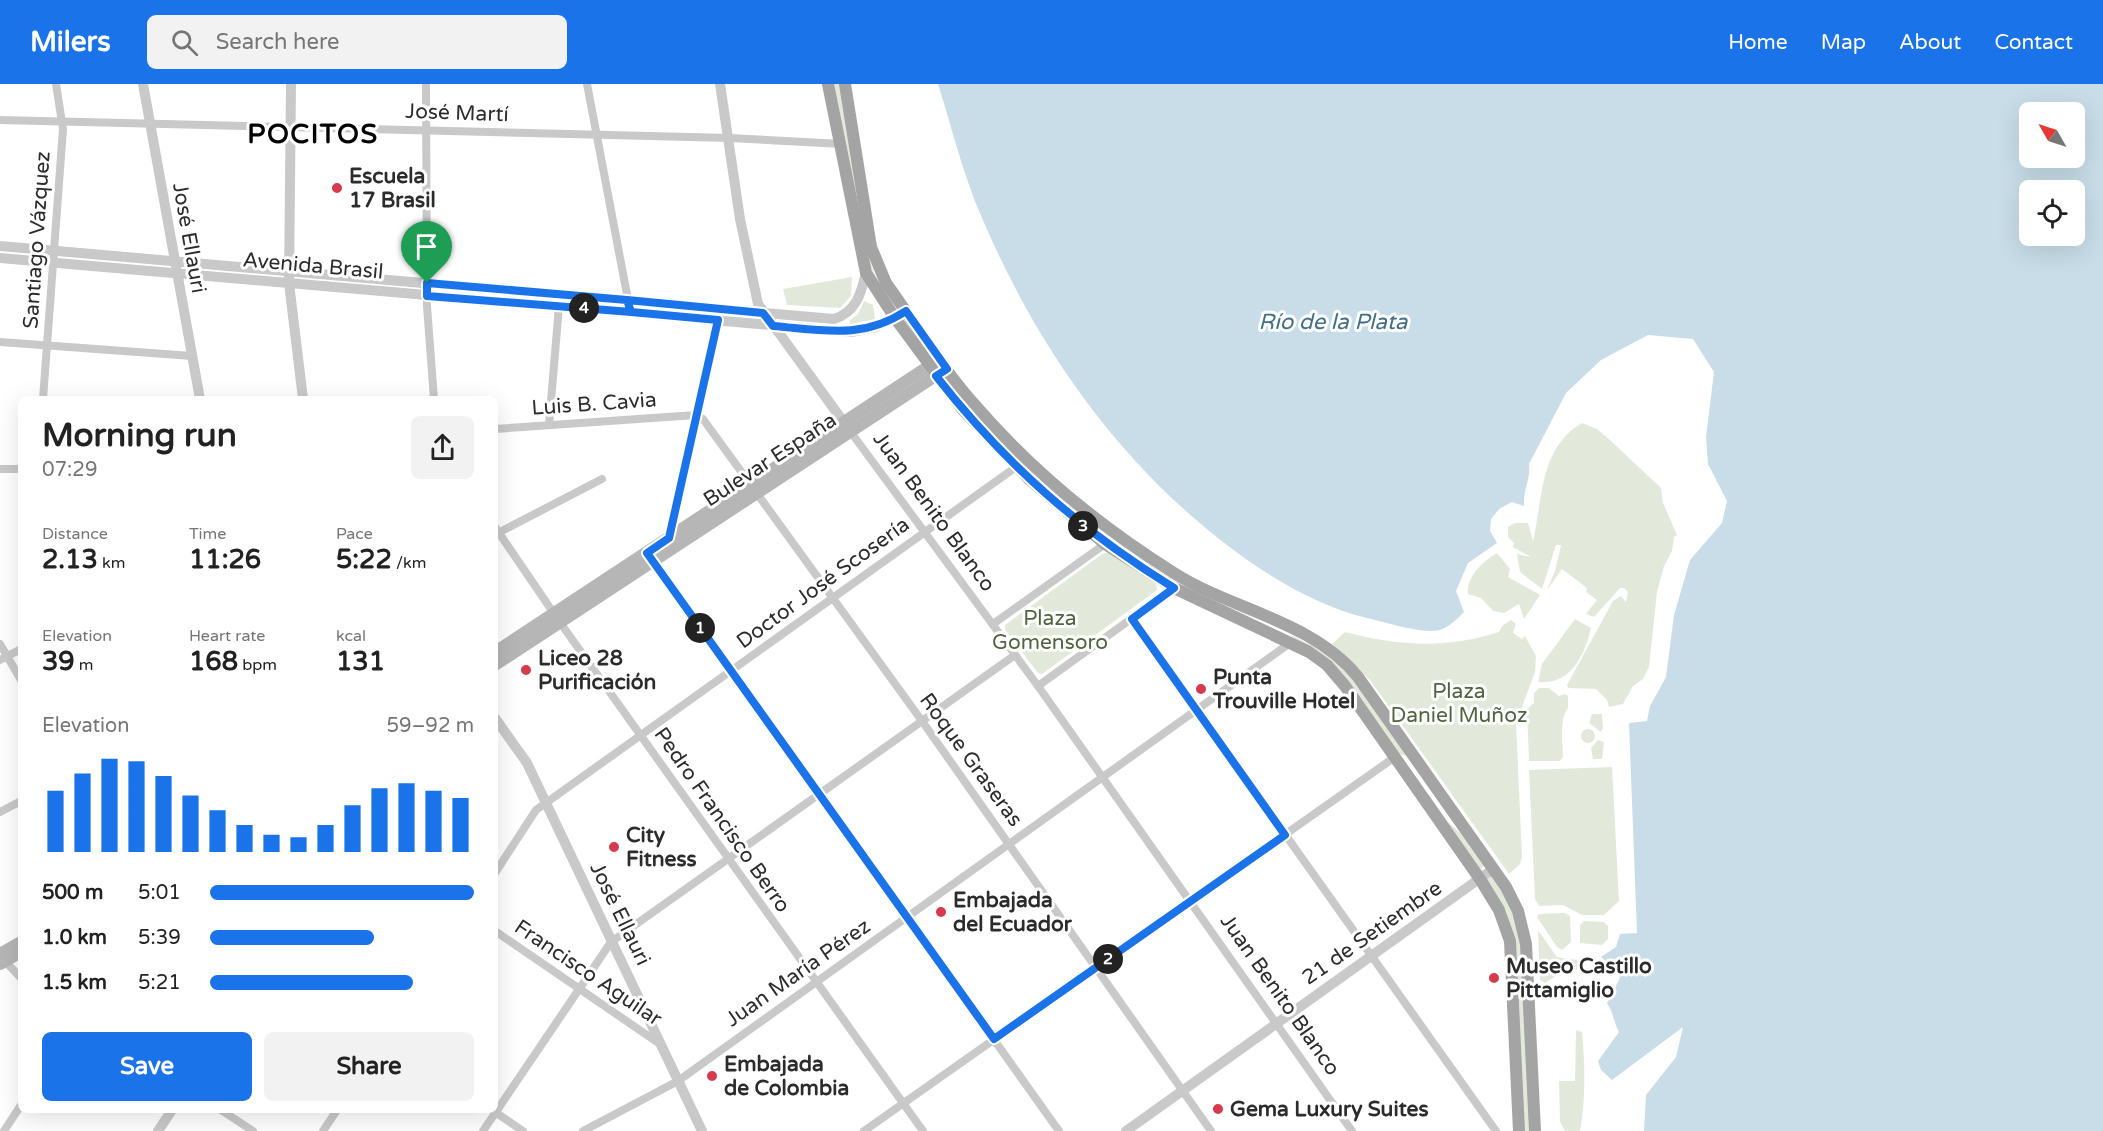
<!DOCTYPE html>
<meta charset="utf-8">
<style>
:root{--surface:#fff;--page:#f2f2f2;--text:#222;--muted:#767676;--accent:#1a73e8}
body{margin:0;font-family:"Varela Round",sans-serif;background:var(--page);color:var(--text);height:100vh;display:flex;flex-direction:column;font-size:22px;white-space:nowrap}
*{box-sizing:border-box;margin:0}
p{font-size:20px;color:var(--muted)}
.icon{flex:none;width:33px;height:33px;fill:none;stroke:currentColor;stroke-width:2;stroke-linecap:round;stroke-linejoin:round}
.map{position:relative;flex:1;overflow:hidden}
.panel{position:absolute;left:18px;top:312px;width:480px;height:717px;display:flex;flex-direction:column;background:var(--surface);border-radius:9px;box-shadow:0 6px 24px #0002}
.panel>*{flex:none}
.needle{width:39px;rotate:309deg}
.fabs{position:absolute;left:2019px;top:18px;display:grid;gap:12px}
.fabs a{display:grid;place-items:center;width:66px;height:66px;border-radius:9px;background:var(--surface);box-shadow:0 6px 24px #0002;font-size:30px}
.pin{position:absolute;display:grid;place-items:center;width:51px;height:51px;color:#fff;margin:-62px -26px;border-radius:50% 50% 50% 0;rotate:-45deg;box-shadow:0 0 6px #0007}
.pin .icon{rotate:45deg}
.km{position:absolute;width:30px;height:30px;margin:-15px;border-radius:50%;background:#222;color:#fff;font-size:16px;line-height:30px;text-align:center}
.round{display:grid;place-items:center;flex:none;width:63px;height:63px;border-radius:9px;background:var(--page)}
.headline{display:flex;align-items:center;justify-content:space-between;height:102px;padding:0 24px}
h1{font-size:33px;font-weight:700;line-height:45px}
.stats{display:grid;grid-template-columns:repeat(3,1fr);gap:9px;height:102px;padding:6px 24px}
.stats div{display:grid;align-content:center}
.stats b{font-size:26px;font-weight:700}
.stats small{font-size:16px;font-weight:400}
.stats p{font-size:16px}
.chart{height:168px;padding:12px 24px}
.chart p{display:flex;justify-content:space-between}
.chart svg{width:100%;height:108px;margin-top:6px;stroke:var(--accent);stroke-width:6}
.button{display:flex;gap:12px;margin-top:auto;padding:12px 24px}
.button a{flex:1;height:69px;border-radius:9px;background:var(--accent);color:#fff;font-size:24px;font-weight:700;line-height:69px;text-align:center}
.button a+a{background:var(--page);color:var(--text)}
ul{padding:0 24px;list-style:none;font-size:20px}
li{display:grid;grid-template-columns:96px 72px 1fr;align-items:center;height:45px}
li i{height:15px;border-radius:8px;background:var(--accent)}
header{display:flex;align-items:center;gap:36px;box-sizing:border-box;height:84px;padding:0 30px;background:var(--accent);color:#fff}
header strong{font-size:28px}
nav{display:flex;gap:33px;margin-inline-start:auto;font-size:21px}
.search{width:420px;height:54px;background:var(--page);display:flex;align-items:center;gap:15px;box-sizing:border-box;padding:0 21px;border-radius:9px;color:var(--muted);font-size:22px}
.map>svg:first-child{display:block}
.green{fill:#e3e9da}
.water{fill:#c8dde8;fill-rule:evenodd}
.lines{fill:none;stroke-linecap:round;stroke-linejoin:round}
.minor{stroke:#c9c9c9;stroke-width:8}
.tertiary{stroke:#c9c9c9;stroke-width:10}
.secondary{stroke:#b6b6b6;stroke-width:12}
.primary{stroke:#a4a4a4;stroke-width:12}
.route-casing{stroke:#fff;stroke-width:12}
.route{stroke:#1a73e8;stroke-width:8}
.poi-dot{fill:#d83a4d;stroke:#fff;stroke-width:2}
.labels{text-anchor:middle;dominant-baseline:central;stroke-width:6;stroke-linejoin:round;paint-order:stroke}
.street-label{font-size:21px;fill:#2c2c2c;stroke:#fff}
.poi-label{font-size:21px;font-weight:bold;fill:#2c2c2c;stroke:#fff;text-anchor:start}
.park-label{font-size:21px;fill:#51643d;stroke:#fff}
.water-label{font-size:22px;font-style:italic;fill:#417088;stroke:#fff}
.district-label{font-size:27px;font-weight:bold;letter-spacing:1.5px;fill:#000;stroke:#fff}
</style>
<header>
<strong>Milers</strong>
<div class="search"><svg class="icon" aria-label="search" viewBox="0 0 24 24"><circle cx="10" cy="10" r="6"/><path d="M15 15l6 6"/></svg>Search here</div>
<nav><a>Home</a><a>Map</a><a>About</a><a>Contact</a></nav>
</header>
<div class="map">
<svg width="2103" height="1047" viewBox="0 0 2103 1047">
<rect width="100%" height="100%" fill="#fff"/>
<g class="green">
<polygon points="834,0 840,0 866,165 874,188 894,223 868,180"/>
<polygon points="852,193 851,212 840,224 787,221 783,205"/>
<polygon points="864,217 873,221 875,235 851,240 849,237 858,230"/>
<path d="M 1582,339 L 1597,345 L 1610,356 L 1661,404 L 1663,419 L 1677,451 L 1674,453 L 1672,467 L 1664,482 L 1657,508 L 1649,583 L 1643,595 L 1633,602 L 1623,620 L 1609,623 L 1607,616 L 1596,605 L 1568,604 L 1567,601 L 1613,517 L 1621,512 L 1626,518 L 1628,508 L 1624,504 L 1620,504 L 1594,533 L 1586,530 L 1597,516 L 1586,508 L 1587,504 L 1562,485 L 1547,506 L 1555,487 L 1561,461 L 1556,461 L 1542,505 L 1520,488 L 1517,470 L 1531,473 L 1513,463 L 1514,459 L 1508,453 L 1508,443 L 1515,439 L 1528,439 L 1533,457 C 1543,415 1539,364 1582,339 Z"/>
<polygon points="1109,468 1156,500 1157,506 1042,590 1038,589 1005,546 1005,541 1102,470"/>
<path d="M 1497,469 L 1510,485 L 1508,493 L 1540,511 L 1524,535 L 1519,520 L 1504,529 L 1493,527 L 1481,514 L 1468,510 C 1466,493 1483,477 1497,469 Z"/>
<path d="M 1575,535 L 1591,544 C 1584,572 1571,601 1538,598 L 1542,580 Z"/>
<path d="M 1511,536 L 1516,540 L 1513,549 L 1522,555 L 1525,552 L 1536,572 L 1535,588 L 1516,639 L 1522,773 L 1520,780 L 1509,790 L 1370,596 L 1332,560 L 1345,548 C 1398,562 1447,565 1499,548 L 1502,542 Z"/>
<polygon points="1289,550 1319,565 1347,587 1407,672 1399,670 1349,599"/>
<path d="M 1539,604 L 1549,604 L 1559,612 L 1565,610 L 1568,612 L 1568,624 C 1559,635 1563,659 1563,673 L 1560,677 L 1529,677 L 1527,625 L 1534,619 L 1534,609 Z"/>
<polygon points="1592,630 1602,630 1603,644 1601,648 1589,639"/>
<circle cx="1588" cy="652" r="7"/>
<polygon points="1598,656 1604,658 1602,675 1593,675 1591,664"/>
<polygon points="1408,682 1447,737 1467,755 1485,781 1480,786"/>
<polygon points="1612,683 1619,817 1604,831 1582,831 1563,821 1539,822 1535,815 1529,686"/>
<polygon points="1492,791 1507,813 1521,849 1531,1047 1524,1047 1515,866 1507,828 1487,796"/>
<polygon points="1565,829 1570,832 1571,858 1562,866 1557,863 1537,833 1539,830"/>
<polygon points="1584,837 1604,838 1608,842 1608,855 1602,861 1580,859 1580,841"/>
<polygon points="1538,846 1557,873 1577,876 1578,886 1563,887 1545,899 1540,896"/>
<path d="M 1576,946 L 1582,948 C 1585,980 1586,1015 1580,1047 L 1565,1047 L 1560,1038 L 1559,997 L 1575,997 Z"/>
</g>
<path class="water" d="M 938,0 L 2103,0 L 2103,1047 L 1644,1047 L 1646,1011 L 1676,973 L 1683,943 L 1612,996 L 1601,986 L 1598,977 L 1619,948 C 1613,937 1614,929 1607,919 L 1620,894 L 1612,882 L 1601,873 L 1616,863 L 1620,850 L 1637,849 L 1629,639 L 1647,637 L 1650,622 L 1666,593 L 1674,531 L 1690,476 L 1722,439 L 1727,417 L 1708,380 L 1706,353 L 1714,288 L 1693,255 L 1648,251 L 1601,276 L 1566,309 L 1529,380 C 1531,396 1523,404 1524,422 L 1512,418 L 1499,425 L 1491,435 L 1490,447 L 1497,459 L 1468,479 L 1456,507 L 1464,528 C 1458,534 1451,541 1443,545 C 1426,552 1386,538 1367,534 C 1316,522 1264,490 1223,458 C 1114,373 1036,260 982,134 C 963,91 952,44 938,0 ZM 2030,28 L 2074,28 L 2074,74 L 2030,74 ZM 2030,106 L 2074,106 L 2074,152 L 2030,152 Z"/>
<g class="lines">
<g class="minor">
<polyline points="426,0 427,222 434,315"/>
<polyline points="587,0 629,221"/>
<polyline points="0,36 730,54 842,60"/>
<polyline points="0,258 192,272"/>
<polyline points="43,315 63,45 56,0"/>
<polyline points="549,341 560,210"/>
<polyline points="495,345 696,331 703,335 922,637 1211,1047"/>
<polyline points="850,347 1038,602 1352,1047"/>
<polyline points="0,385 21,385"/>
<polyline points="495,443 559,537 923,1047"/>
<polyline points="496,450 602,395"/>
<polyline points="669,454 718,236"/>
<polyline points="651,474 1059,1047"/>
<polyline points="1132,535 1496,1047"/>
<polyline points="993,540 1105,460"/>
<polyline points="0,560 21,596"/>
<polyline points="0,576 21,565"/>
<polyline points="1038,602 1174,504"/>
<polyline points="0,728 21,717"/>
<polyline points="495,789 536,726 1016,383"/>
<polyline points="495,847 660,960"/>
<polyline points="3,875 21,894"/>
<polyline points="221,1026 253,1047"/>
<polyline points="492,1026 523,1047"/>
<polyline points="4,1047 21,1021"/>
<polyline points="323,1047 337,1026"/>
<polyline points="483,1047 611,858 1015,571"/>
<polyline points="583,1047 678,997 1290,559"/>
<polyline points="864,1047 1395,673"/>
</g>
<g class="tertiary">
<polyline points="143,0 200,315"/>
<polyline points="291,0 289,199 303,315"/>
<polyline points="720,0 740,135 758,220 848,344"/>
<path d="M 0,162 L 834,235 C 856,228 861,210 866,189"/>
<polyline points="0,174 851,248 876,243 900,230"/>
<polyline points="495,634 527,679 702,1047"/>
<polyline points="158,1047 172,1026"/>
<polyline points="1126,1047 1493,785"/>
</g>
<g class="secondary">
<polyline points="495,568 929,282"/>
<polyline points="495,581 946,285"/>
<polyline points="0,870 21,858"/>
<polyline points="0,880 21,868"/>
</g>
<g class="primary">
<polyline points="828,0 866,189 895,234 963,326 1030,396 1105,460 1174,504 1309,568 1327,581 1345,602 1480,795 1499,826 1510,857 1519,1047"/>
<path d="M 845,0 L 871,163 L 886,199 C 915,239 941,283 974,320 C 1032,387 1099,442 1174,489 C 1232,526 1313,537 1358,593 L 1506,803 L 1518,827 L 1526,860 L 1535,1047"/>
</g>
</g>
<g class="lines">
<defs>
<path id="route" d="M 427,199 L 627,216 L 631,228 L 718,236 L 669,454 L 647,469 L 994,955 L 1285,751 L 1132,535 L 1174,504 C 1080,446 1005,380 936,292 L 947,285 L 906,227 C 862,256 822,246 773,242 L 763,229 L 627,216 L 631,228 L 427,212 L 427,199"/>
</defs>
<use href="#route" class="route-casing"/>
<use href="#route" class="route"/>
</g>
<g class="poi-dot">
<circle cx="337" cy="104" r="6"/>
<circle cx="526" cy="586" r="6"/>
<circle cx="1201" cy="605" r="6"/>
<circle cx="614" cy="763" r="6"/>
<circle cx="941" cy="828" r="6"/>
<circle cx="1494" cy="894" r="6"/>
<circle cx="712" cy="992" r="6"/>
<circle cx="1218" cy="1025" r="6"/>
</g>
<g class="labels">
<g class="street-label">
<text transform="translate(457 29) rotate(2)">José Martí</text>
<text transform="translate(189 154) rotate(80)">José Ellauri</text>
<text transform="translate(37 156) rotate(-86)">Santiago Vázquez</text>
<text transform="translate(313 182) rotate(5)">Avenida Brasil</text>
<text transform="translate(594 320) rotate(-4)">Luis B. Cavia</text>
<text transform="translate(770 376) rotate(-33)">Bulevar España</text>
<text transform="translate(934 428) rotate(54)">Juan Benito Blanco</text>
<text transform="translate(823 499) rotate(-36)">Doctor José Scosería</text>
<text transform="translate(971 676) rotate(54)">Roque Graseras</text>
<text transform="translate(722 736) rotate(55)">Pedro Francisco Berro</text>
<text transform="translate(620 830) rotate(64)">José Ellauri</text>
<text transform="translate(1372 849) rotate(-35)">21 de Setiembre</text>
<text transform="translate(588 889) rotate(34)">Francisco Aguilar</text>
<text transform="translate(798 889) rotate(-35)">Juan María Pérez</text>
<text transform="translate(1280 911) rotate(55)">Juan Benito Blanco</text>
</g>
<g class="poi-label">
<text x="349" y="92">Escuela<tspan x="349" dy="24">17 Brasil</tspan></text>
<text x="538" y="574">Liceo 28<tspan x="538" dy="24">Purificación</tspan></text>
<text x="1213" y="593">Punta<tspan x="1213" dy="24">Trouville Hotel</tspan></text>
<text x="626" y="751">City<tspan x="626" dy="24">Fitness</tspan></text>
<text x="953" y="816">Embajada<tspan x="953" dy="24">del Ecuador</tspan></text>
<text x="1506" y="882">Museo Castillo<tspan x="1506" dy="24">Pittamiglio</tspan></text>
<text x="724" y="980">Embajada<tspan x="724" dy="24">de Colombia</tspan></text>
<text x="1230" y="1025">Gema Luxury Suites</text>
</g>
<g class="park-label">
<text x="1050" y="534">Plaza<tspan x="1050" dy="24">Gomensoro</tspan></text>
<text x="1459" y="607">Plaza<tspan x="1459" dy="24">Daniel Muñoz</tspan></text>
</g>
<g class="water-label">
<text x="1333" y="238">Río de la Plata</text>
</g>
<g class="district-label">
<text x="313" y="50">POCITOS</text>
</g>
</g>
</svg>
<div class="fabs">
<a><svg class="needle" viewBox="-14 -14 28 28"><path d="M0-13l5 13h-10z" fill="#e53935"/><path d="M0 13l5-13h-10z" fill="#767676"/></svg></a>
<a><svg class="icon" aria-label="locate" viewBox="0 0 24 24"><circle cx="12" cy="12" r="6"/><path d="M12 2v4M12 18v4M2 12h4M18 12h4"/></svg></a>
</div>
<div class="pin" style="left:427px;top:199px;background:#1e9e55"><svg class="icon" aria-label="arrive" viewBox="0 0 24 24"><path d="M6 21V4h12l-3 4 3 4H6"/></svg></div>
<b class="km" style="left:700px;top:544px">1</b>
<b class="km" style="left:1108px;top:875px">2</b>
<b class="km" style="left:1083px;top:442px">3</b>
<b class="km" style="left:584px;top:224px">4</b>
<section class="panel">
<div class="headline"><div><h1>Morning run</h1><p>07:29</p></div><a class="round"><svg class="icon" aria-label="share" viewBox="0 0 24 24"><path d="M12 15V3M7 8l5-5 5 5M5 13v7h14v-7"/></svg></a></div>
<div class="stats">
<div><p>Distance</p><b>2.13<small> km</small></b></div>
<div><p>Time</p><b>11:26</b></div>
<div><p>Pace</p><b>5:22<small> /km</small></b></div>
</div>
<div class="stats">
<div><p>Elevation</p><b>39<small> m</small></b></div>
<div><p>Heart rate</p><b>168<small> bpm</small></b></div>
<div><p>kcal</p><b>131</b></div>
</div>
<div class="chart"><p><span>Elevation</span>59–92 m</p>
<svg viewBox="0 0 160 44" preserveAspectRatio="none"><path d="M5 44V19M15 44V12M25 44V6M35 44V7M45 44V13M55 44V21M65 44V27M75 44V33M85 44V37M95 44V38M105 44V33M115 44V25M125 44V18M135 44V16M145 44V19M155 44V22"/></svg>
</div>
<ul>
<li><b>500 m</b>5:01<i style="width:100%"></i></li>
<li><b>1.0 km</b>5:39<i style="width:62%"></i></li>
<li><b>1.5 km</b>5:21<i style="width:77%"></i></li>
</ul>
<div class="button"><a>Save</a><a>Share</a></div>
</section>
</div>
